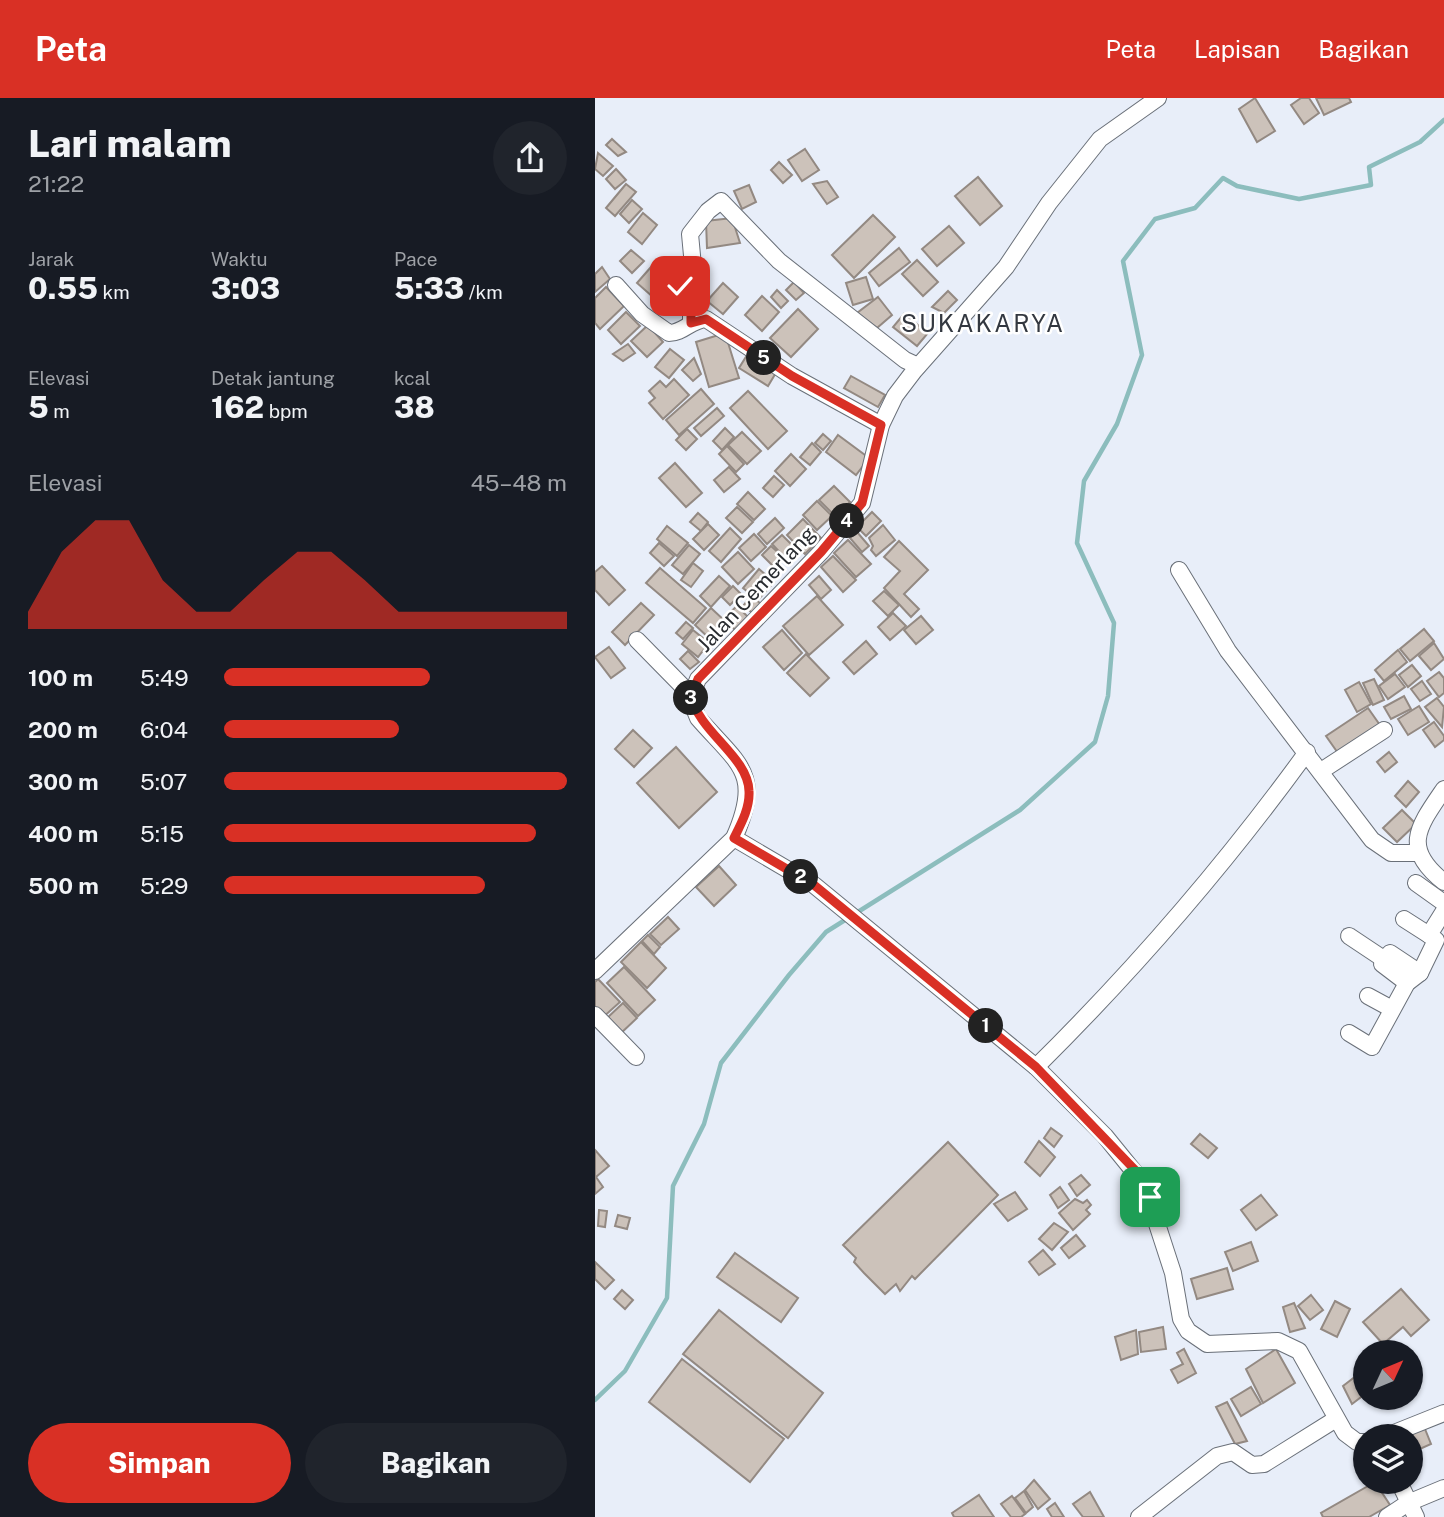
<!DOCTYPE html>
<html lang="id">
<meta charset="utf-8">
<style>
:root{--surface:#171b24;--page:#20242c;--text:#f1f3f6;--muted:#9ea1a6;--accent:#d93025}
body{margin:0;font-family:"Public Sans",sans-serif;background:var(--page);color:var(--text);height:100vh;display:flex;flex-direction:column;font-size:26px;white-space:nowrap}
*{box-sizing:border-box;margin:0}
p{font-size:23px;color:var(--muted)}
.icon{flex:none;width:38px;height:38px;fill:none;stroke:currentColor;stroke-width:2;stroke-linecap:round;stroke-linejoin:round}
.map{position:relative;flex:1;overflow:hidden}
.details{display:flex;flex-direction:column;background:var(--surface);width:595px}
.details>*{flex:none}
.needle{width:46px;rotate:46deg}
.controls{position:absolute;left:758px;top:1242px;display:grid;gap:14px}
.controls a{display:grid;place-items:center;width:70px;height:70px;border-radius:50%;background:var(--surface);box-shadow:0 2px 5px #0004;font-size:35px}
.pin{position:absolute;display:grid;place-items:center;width:60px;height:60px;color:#fff;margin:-30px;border-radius:14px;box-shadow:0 4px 10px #0006}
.km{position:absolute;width:35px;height:35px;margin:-18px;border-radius:50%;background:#222;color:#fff;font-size:19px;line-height:35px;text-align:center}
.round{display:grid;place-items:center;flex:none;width:74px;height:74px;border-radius:37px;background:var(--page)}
.headline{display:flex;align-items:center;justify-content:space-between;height:119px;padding:0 28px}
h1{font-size:38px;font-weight:800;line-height:52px}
.stats{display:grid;grid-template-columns:repeat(3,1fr);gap:10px;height:119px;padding:7px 28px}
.stats div{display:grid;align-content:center}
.stats b{font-size:30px;font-weight:800}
.stats small{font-size:19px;font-weight:400}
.stats p{font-size:19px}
.chart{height:196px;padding:14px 28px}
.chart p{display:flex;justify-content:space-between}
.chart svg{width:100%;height:126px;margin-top:7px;fill:var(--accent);opacity:.7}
.primary-button{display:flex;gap:14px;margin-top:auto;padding:14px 28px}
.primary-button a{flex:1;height:80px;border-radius:42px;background:var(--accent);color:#fff;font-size:28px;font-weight:800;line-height:80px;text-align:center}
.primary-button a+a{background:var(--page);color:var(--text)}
ul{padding:0 28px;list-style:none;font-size:23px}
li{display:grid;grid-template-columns:112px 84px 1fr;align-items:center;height:52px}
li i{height:18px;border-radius:9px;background:var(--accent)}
header{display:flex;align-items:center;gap:42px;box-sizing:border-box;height:98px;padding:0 35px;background:var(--accent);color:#fff}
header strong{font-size:33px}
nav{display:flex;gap:38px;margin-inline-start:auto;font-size:24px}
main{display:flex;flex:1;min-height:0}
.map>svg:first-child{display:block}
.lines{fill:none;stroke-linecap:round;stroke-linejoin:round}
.stream{stroke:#8cbdbd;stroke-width:4.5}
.building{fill:#ccc2ba;stroke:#938982;stroke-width:2}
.minor-casing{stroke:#6a7079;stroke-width:18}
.minor{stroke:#fff;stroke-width:16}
.route-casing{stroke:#fff;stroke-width:14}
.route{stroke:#d93025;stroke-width:9}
.labels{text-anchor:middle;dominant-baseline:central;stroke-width:5;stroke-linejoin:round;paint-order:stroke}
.street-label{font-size:21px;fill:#292c30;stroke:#fff}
.quarter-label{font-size:24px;letter-spacing:2px;fill:#333840;stroke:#fff}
</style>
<header>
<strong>Peta</strong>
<nav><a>Peta</a><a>Lapisan</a><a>Bagikan</a></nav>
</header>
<main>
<section class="details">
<div class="headline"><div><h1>Lari malam</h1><p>21:22</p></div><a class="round"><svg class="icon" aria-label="share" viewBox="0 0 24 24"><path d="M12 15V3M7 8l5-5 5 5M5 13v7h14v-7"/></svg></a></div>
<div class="stats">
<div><p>Jarak</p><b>0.55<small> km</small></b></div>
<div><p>Waktu</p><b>3:03</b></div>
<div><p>Pace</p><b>5:33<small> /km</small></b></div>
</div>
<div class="stats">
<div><p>Elevasi</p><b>5<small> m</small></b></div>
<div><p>Detak jantung</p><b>162<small> bpm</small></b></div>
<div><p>kcal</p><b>38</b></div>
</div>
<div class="chart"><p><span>Elevasi</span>45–48 m</p>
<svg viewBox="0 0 160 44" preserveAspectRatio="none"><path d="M0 44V38L10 17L20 6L30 6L40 27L50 38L60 38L70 27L80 17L90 17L100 27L110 38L120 38L130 38L140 38L150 38L160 38V44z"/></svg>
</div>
<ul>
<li><b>100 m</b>5:49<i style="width:60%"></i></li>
<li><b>200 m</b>6:04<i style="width:51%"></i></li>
<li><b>300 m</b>5:07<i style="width:100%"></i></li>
<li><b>400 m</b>5:15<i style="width:91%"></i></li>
<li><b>500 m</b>5:29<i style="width:76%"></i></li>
</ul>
<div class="primary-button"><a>Simpan</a><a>Bagikan</a></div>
</section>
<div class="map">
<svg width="849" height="1419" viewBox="0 0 849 1419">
<rect width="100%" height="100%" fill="#e8eef9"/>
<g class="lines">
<polyline class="stream" points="0,1302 30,1273 72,1200 78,1088 109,1026 126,965 194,877 231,834 425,712 500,644 513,598 519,525 482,445 489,383 522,326 547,257 528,163 560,121 600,110 628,80 642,88 704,101 776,87 774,69 825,44 849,22"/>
</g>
<g class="building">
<polygon points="660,0 680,33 662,44 644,11"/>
<polygon points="706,0 714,0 724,15 709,26 696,7"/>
<polygon points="721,0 754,0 756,4 729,17"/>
<polygon points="17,41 31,54 23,58 11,47"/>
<polygon points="210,51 224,72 207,83 193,62"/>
<polygon points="3,55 18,68 8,78 0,71"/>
<polygon points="184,64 197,77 188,85 176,72"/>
<polygon points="21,71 31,82 20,91 11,81"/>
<polygon points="383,79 407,108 385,127 360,98"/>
<polygon points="232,83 243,99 232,106 218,86"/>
<polygon points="31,86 41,94 20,118 11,110"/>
<polygon points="154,87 161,104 147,111 139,93"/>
<polygon points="37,102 47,111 34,125 25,116"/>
<polygon points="48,115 62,127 47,146 33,134"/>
<polygon points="278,117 300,139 259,180 237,157"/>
<polygon points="137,120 145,145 112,150 111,123"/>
<polygon points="354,128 369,145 342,168 327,151"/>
<polygon points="304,150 315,164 284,188 274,175"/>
<polygon points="36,152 49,163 37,175 25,163"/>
<polygon points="322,162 343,184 328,198 307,176"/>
<polygon points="7,169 15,181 0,194 0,176"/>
<polygon points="56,169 72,183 58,199 42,185"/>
<polygon points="271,179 278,201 258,207 251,185"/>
<polygon points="199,184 209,195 201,202 191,192"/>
<polygon points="128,185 143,199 128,216 112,203"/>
<polygon points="11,189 29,208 5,231 0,225 0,200"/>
<polygon points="76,191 85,202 72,215 62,204"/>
<polygon points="182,192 193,203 186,210 176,199"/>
<polygon points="353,193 362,202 349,215 337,209"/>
<polygon points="167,198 184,214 167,233 150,217"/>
<polygon points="283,199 297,217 282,230 262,215"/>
<polygon points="203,211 223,231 196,259 175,240"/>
<polygon points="31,214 45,228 26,246 13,232"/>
<polygon points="309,216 333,235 322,248 298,229"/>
<polygon points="53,227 68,244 52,259 36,243"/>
<polygon points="130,235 144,280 114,289 101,244"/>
<polygon points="33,246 40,255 28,263 18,256"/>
<polygon points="75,251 89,262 74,280 60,269"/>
<polygon points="154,254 182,273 173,288 144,270"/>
<polygon points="99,260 106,276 98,283 87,272"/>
<polygon points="256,278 290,297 283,309 249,290"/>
<polygon points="79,281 94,297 68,321 54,305 60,300 54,293 65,283 71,289"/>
<polygon points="106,291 119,306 84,337 71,322"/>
<polygon points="153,293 192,333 173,351 135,310"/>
<polygon points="122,310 129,318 106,338 99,330"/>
<polygon points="130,330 139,339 127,352 118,343"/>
<polygon points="92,331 102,341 91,352 81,342"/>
<polygon points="147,334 166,353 152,366 133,347"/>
<polygon points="228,336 236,343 228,352 220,345"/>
<polygon points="243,337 274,360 261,377 231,354"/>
<polygon points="217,345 226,354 215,367 205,359"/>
<polygon points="132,348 149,366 141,374 124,356"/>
<polygon points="196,356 211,371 195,388 180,373"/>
<polygon points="80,365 107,395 91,409 64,380"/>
<polygon points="134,369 145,381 129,394 119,382"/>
<polygon points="179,378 189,387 178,399 168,390"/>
<polygon points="239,388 255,404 240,418 224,402"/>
<polygon points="153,394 170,411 159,422 142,406"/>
<polygon points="222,403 237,418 222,432 208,417"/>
<polygon points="142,409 158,424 147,435 131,420"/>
<polygon points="277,414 286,423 271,438 262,429"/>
<polygon points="103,415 113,424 106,433 95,424"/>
<polygon points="180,420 189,430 172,446 163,436"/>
<polygon points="208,421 226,440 210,456 192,437"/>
<polygon points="113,426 124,437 109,452 98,441"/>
<polygon points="288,427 300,442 281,458 276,452 278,448 274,440"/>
<polygon points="72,428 93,445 82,458 62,441"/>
<polygon points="135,430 146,441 126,464 114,453"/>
<polygon points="262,434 274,448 267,454 255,440"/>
<polygon points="159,436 171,449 156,463 144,450"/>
<polygon points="187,437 204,454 194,464 177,446"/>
<polygon points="253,442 276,466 261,479 239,455"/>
<polygon points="304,443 333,472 309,496 324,511 316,519 289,490 305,473 289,459"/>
<polygon points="64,445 79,458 69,468 55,455"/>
<polygon points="94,447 105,456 88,476 77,467"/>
<polygon points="176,448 187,458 178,468 167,457"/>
<polygon points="143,454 159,471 143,486 127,469"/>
<polygon points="238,458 261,482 248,494 226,469"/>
<polygon points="98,465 108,473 96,489 86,482"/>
<polygon points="7,468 30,492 14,507 0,492 0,474"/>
<polygon points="65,470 111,510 98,525 51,485"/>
<polygon points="164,471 179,484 163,502 148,490"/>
<polygon points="124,478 135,488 116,509 105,498"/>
<polygon points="224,478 236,492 226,501 214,487"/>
<polygon points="138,488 146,496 135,507 127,499"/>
<polygon points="289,493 304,507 293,518 278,503"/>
<polygon points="156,498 170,509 162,518 148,508"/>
<polygon points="222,498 248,527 214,557 188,528"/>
<polygon points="46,505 59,517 30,547 17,534"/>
<polygon points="142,508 153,519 140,532 129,520"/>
<polygon points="116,510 131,524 115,541 100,527"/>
<polygon points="298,515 311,528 295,542 283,529"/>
<polygon points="326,518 338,532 321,546 309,532"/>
<polygon points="91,524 98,530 88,541 81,535"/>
<polygon points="829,531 839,543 815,563 805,551"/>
<polygon points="98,532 114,545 103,559 87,546"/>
<polygon points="187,532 207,555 189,572 168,549"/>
<polygon points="271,543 282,556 259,576 248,564"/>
<polygon points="839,545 849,561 836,572 824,558"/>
<polygon points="14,549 30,570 16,580 0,559"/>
<polygon points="803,552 812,564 789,583 780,572"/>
<polygon points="93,553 104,564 95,571 85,561"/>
<polygon points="211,556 234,580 215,598 192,575"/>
<polygon points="817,567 826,578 813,589 804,577"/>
<polygon points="844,574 849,580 849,595 844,599 832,583"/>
<polygon points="800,576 810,589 793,601 784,588"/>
<polygon points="779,581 789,602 778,607 768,585"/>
<polygon points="827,583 836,596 825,603 816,591"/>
<polygon points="764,584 776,606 762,614 750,592"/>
<polygon points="809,598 816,611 796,621 789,609"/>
<polygon points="842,600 849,609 847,629 830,609"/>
<polygon points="824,608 834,624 813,637 803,621"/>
<polygon points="773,610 787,630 745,658 731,638"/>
<polygon points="839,624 849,638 849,642 840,649 828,632"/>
<polygon points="38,632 57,650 39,669 20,651"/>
<polygon points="81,649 122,694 84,730 42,685"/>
<polygon points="794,654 802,664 790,674 782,664"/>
<polygon points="813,683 824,694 811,709 800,698"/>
<polygon points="807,712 821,726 802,744 788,730"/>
<polygon points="124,768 141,787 119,808 101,789"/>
<polygon points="73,819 84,831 66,847 55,836"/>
<polygon points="53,837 65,849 59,856 47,843"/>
<polygon points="46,844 71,870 52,890 26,864"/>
<polygon points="29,869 60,902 43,918 12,885"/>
<polygon points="3,881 25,904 6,921 0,914 0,884"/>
<polygon points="28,905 42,920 24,937 10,922"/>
<polygon points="456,1030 467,1038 459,1049 449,1040"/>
<polygon points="605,1036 622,1050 613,1060 596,1046"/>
<polygon points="444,1043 460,1059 445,1078 430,1064"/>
<polygon points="353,1044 403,1097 320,1181 317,1178 305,1193 301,1186 290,1196 269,1175 259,1164 261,1160 248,1147"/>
<polygon points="0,1052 14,1068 1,1079 8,1089 0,1096"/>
<polygon points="486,1077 495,1087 482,1098 474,1086"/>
<polygon points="465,1089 474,1102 463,1110 455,1097"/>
<polygon points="420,1094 432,1111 413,1123 399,1106"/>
<polygon points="666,1097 682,1117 661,1132 646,1112"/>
<polygon points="480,1101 488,1105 492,1102 496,1107 491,1112 495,1116 478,1132 464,1115"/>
<polygon points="4,1112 12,1113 10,1129 3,1128"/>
<polygon points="23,1117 35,1120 32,1131 20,1128"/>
<polygon points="459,1125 473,1134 457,1152 444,1141"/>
<polygon points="481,1137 490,1148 474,1160 466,1150"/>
<polygon points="656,1144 663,1163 638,1173 630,1154"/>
<polygon points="448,1152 460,1166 444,1177 434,1164"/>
<polygon points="140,1155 203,1200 186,1224 122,1179"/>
<polygon points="0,1164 19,1182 10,1191 0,1181"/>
<polygon points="632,1170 638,1191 602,1201 596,1181"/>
<polygon points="806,1191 834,1222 816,1238 808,1229 788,1246 768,1224"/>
<polygon points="27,1192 38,1202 30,1211 19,1201"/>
<polygon points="716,1197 728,1212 715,1222 703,1208"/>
<polygon points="740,1203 755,1211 742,1239 726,1231"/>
<polygon points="699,1205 710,1230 695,1234 688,1209"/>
<polygon points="124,1212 228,1295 193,1340 88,1256"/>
<polygon points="568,1229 571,1251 546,1254 544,1234"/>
<polygon points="541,1232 543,1256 526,1262 520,1239"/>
<polygon points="589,1251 601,1275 583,1285 576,1272 588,1266 582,1255"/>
<polygon points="681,1251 700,1285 668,1305 651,1271"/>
<polygon points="87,1261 189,1341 155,1384 54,1304"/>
<polygon points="770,1271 770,1296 757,1306 748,1288"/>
<polygon points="656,1289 666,1306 646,1318 636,1301"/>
<polygon points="632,1304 652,1343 640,1346 621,1309"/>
<polygon points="828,1326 836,1346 816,1355 816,1339 798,1339"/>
<polygon points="439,1382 455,1401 443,1411 430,1392"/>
<polygon points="780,1384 795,1407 774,1419 728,1419 726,1415"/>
<polygon points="429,1393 438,1409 431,1415 420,1400"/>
<polygon points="495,1394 509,1419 488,1419 478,1406"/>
<polygon points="384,1397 399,1419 359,1419 357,1415"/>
<polygon points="417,1398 430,1416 426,1419 416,1419 406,1406"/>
<polygon points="460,1405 469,1419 457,1419 452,1411"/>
</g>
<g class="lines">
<defs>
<g id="minor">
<path d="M 21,187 L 47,216 L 74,235 C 88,235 96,222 111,221 L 197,278 L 286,327"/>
<polyline points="96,225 96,209 85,188 98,168 95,136 113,113 126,103 184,163 310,262 323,268"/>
<polyline points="584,472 633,553 777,742 796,755 824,755"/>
<polyline points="42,542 96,597"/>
<polyline points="726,673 789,632"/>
<path d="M 849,691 C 823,729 806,750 849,784"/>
<polyline points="139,740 219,787 441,969 510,1038 549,1086 578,1175 586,1221 593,1233 612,1246 683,1243 704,1253 750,1335 762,1344 770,1344"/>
<polyline points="821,785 849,805"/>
<polyline points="809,821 834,837"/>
<polyline points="754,838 790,862"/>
<path d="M 0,873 L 139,740 C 168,675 144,667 103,620 C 96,604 96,597 103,581 L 226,454 L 267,405 L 286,327 L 300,298 L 319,273 L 411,169 L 454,105 L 505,41 L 563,0"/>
<polyline points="812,885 787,866 795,855 825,875"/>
<polyline points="773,898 797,911"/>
<polyline points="0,917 41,959"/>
<polyline points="754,935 777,949 812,885 825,875 841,842 834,837 849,813"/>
<path d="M 441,969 C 540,871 630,767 712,654"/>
<polyline points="789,1339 849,1315"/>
<polyline points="804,1384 821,1419"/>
<polyline points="544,1419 622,1358 638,1354 657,1367 669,1366 741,1321"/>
<polyline points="792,1419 813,1405 849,1390"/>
</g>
</defs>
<use href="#minor" class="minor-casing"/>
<use href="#minor" class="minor"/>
</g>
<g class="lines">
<defs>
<path id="route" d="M 85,188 L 96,209 L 96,225 L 111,221 L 197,278 L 286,327 L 267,405 L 226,454 L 103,581 L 96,597 C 103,634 153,658 154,693 C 155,710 146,726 139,740 L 219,787 L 441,969 L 541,1073 L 555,1099"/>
</defs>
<use href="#route" class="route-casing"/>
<use href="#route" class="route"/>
</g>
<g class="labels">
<g class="street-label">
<text transform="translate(161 491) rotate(-47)">Jalan Cemerlang</text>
</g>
<g class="quarter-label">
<text x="388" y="225">SUKAKARYA</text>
</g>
</g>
</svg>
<div class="controls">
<a><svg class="needle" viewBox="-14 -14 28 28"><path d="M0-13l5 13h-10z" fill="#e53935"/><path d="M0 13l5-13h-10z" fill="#9ea1a6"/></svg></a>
<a><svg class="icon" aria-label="layers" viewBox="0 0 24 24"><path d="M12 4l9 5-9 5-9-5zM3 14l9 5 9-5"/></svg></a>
</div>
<div class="pin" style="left:555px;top:1099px;background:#1e9e55"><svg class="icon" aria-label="arrive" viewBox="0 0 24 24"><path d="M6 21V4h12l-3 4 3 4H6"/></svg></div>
<div class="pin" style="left:85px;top:188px;background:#d93025"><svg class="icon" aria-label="check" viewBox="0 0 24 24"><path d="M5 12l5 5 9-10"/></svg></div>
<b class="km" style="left:391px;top:928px">1</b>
<b class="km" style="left:206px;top:779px">2</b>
<b class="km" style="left:96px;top:600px">3</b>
<b class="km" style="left:252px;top:423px">4</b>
<b class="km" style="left:169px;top:260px">5</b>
</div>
</main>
